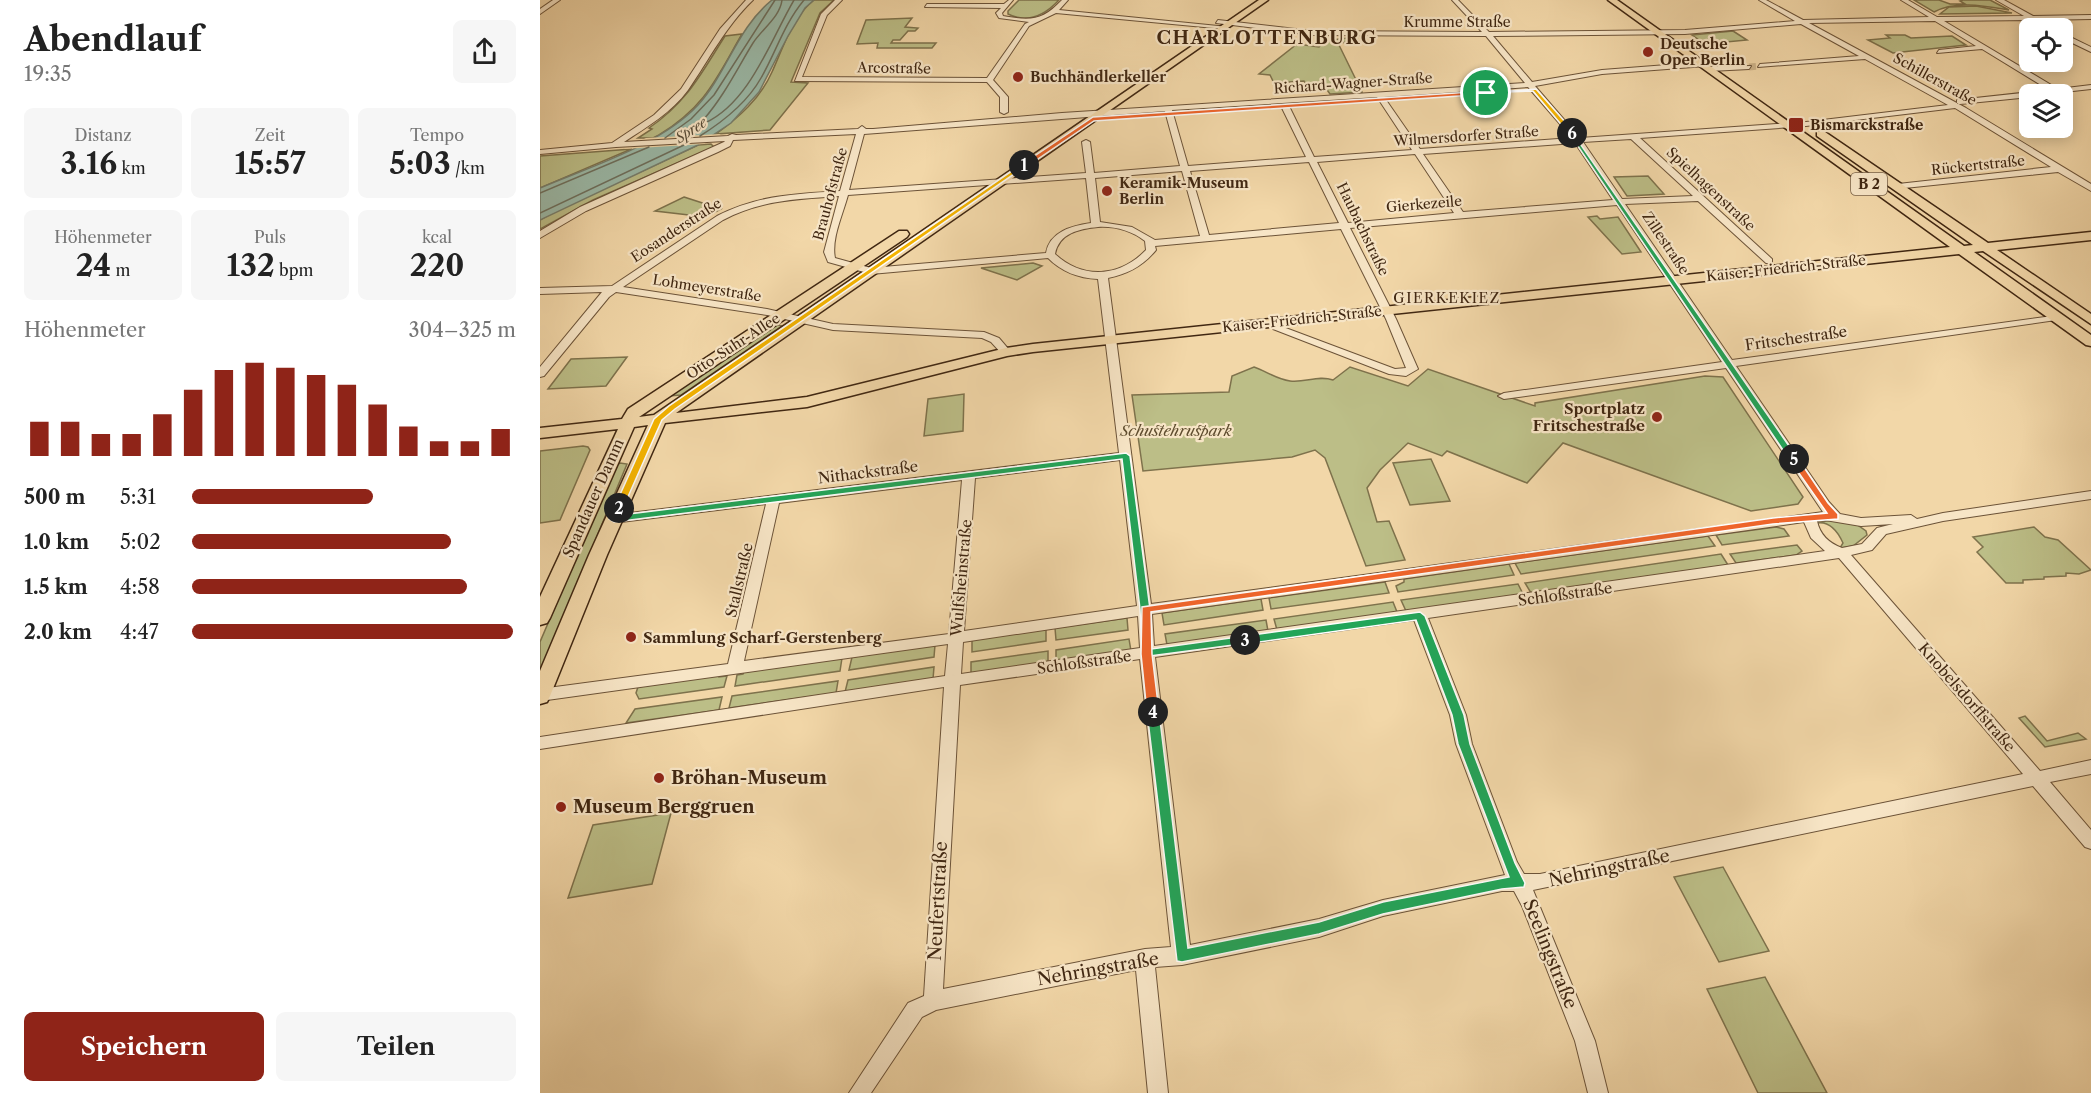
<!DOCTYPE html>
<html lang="de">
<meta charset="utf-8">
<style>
:root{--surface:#fff;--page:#f6f6f6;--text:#222;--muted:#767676;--accent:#8f2418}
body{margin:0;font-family:"Libre Caslon Text",serif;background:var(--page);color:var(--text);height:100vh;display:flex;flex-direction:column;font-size:22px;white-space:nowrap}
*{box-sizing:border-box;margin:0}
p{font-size:20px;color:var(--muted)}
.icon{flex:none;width:33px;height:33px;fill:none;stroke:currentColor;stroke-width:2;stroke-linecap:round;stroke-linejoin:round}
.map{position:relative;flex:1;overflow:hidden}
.details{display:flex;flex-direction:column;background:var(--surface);width:540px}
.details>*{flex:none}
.tools{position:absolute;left:1479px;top:18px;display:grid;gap:12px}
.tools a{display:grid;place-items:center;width:54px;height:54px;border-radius:9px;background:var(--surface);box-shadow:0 3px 15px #0003;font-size:30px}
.pin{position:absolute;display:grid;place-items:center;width:51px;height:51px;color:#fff;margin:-26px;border:3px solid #fff;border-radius:50%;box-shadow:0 2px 6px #0007}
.km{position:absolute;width:30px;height:30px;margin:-15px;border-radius:50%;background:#222;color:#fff;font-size:16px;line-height:30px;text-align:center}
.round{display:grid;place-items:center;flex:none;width:63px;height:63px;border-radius:9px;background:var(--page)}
.summary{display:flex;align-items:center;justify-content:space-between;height:102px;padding:0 24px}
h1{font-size:33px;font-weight:800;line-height:45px}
.figures{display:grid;grid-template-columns:repeat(3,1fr);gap:9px;height:102px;padding:6px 24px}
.figures div{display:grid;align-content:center;border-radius:9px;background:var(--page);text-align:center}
.figures b{font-size:30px;font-weight:800}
.figures small{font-size:16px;font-weight:400}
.figures p{font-size:16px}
.chart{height:168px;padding:12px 24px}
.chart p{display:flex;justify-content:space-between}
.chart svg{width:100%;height:108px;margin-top:6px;stroke:var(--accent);stroke-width:6}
.primary-button{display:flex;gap:12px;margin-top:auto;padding:12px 24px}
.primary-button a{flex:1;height:69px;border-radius:9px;background:var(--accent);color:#fff;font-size:24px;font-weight:800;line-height:69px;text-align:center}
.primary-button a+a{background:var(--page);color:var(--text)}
ul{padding:0 24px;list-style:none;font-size:20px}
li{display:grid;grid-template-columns:96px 72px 1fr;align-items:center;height:45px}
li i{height:15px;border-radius:8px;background:var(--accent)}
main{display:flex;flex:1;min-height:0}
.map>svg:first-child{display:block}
.green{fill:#bcbe87;stroke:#7e724c;stroke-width:1.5}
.water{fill:#9bbaa9;stroke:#777f6d;stroke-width:1.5}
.pier{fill:#f2d7a8}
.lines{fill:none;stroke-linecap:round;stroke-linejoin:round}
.shore{stroke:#6e705e;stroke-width:1.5}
.minor-tunnel{stroke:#ceb48a;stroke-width:7;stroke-dasharray:7 4;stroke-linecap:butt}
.minor-casing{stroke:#6c5338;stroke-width:2}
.major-casing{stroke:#402712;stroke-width:3}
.minor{fill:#f7e5c6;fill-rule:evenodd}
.major{fill:#f2d7a8;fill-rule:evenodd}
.split-1{fill:#f0652b;stroke:#fff;stroke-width:1.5}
.split-2{fill:#f5b400;stroke:#fff;stroke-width:1.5}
.split-3{fill:#22a559;stroke:#fff;stroke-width:1.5}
.split-4{fill:#22a559;stroke:#fff;stroke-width:1.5}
.split-5{fill:#f0652b;stroke:#fff;stroke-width:1.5}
.split-6{fill:#22a559;stroke:#fff;stroke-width:1.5}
.split-7{fill:#f5b400;stroke:#fff;stroke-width:1.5}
.poi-dot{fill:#8f2418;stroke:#f7e5c6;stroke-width:2}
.labels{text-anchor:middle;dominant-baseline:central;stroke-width:4.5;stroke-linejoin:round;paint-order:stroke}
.far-street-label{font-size:14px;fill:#402712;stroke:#f7e5c6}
.far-poi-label{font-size:14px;font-weight:bold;fill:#402712;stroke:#f7e5c6;text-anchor:start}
.far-water-label{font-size:14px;font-style:italic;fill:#574c38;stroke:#f7e5c6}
.shield{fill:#f7e5c6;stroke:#776048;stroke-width:1.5}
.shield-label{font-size:14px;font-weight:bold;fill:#402712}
.far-neighbourhood-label{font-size:14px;letter-spacing:1.5px;fill:#402712;stroke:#f7e5c6}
.street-label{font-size:15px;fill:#402712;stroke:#f7e5c6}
.poi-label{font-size:15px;font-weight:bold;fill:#402712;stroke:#f7e5c6;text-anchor:end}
.park-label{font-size:15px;font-style:italic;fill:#5f4d2f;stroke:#f7e5c6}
.far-district-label{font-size:18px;font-weight:bold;letter-spacing:1.5px;fill:#402712;stroke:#f7e5c6}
.near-poi-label{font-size:18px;font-weight:bold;fill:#402712;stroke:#f7e5c6;text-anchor:start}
.near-street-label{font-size:18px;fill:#402712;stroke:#f7e5c6}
</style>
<main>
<section class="details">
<div class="summary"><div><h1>Abendlauf</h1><p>19:35</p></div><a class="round"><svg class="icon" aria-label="share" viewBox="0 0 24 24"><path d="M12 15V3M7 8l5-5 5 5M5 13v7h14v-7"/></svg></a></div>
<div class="figures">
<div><p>Distanz</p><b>3.16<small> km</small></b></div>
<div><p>Zeit</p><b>15:57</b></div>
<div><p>Tempo</p><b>5:03<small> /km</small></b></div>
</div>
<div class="figures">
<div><p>Höhenmeter</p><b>24<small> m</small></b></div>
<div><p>Puls</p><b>132<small> bpm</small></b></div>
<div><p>kcal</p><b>220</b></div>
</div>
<div class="chart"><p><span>Höhenmeter</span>304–325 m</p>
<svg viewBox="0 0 160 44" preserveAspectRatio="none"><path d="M5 44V30M15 44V30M25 44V35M35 44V35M45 44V27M55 44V17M65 44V9M75 44V6M85 44V8M95 44V11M105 44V15M115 44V23M125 44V32M135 44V38M145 44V38M155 44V33"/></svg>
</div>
<ul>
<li><b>500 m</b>5:31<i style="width:56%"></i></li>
<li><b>1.0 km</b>5:02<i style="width:80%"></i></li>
<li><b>1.5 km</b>4:58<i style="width:85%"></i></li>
<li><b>2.0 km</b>4:47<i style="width:99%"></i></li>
</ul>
<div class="primary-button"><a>Speichern</a><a>Teilen</a></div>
</section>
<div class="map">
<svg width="1551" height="1093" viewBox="0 0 1551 1093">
<rect width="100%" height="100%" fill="#f2d7a8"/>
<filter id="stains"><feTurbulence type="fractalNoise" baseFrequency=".00333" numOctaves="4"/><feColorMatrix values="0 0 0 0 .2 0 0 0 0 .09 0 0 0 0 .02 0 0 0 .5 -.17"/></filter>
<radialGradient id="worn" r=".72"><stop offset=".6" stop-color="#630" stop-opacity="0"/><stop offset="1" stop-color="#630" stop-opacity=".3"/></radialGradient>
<g class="green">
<path d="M 274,0 L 294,0 L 280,13 L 251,82 L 268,83 L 230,130 L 176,134 C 199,117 220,99 232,72 C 243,48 252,17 274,0 Z"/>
<path d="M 479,0 L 519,0 C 505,15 488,24 468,14 L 468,11 Z"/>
<path d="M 1374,0 L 1399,0 L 1410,4 L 1425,4 L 1420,1 L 1423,0 L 1450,0 L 1469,10 C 1445,6 1415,0 1394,12 Z"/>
<polygon points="1436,6 1472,13 1400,14 1409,7"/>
<polygon points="372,18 365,27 378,28 375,31 368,31 360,40 353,40 351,43 396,43 392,48 337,48 338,43 317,44 326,20"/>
<polygon points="1193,31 1207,40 1165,44 1152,35"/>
<path d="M 202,34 C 176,79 166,106 119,135 L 113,138 L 98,138 L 112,129 L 109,128 C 148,101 160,75 185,36 Z"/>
<polygon points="1346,35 1365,35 1371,38 1412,36 1426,45 1353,53 1328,40 1350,38"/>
<polygon points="807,38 809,42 798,43 822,92 790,94 785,87 768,88 764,81 734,83 730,75 719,74 757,44 779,47 784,41"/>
<polygon points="171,144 174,147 53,200 0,229 0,220 12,213 158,145"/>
<polygon points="92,149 82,153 0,188 0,156"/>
<polygon points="1108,176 1124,194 1087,196 1074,177"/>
<polygon points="144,197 181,209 166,217 115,211"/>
<polygon points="1057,216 1060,219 1078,217 1101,252 1082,254 1048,217"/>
<polygon points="493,263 502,266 477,280 441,268"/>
<polygon points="235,324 242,326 141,395 128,396"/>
<polygon points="87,357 66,386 8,389 31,359"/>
<path d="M 714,367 C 726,371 736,379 750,381 C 765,383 778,375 793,380 L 810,367 L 868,386 L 888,369 L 995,406 L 995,403 L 1165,376 L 1183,377 L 1263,497 L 1258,504 L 1211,511 L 1023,443 L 987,483 L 907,451 L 902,456 L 868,443 L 840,470 L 827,488 L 837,522 L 849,521 L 865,560 L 826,566 L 785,458 L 775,450 L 752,457 L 603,471 L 592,395 L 689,392 L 692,376 Z"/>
<polygon points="424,394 423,431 384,436 388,399"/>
<polygon points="43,446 48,447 50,450 20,520 0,523 0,451"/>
<polygon points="891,459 910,501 870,505 853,463"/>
<polygon points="80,463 87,464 0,673 0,642 75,467"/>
<path d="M 1291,520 L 1316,524 L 1326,531 L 1327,535 L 1313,546 L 1300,548 L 1303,543 C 1298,532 1290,521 1277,523 Z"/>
<polygon points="1236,527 1244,529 1249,536 1182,545 1176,535"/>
<polygon points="1494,527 1505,537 1518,540 1551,570 1539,574 1526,573 1526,576 1504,577 1504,579 1483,580 1483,583 1466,583 1437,552 1443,547 1433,537"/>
<polygon points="1168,536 1175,546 981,574 975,563"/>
<polygon points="1257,545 1262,551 1256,555 1196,563 1190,554"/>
<polygon points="1181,554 1188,565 991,593 985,583"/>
<polygon points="969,564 974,575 858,592 856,586 864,582 864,579"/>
<polygon points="845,582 849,593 731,609 729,598"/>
<polygon points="978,584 983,594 866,611 861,600"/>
<polygon points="721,599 723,610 624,625 622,613"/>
<polygon points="853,602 857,612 737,630 734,619"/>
<polygon points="587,618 588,630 516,640 515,628"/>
<polygon points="726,620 728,631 627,645 625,634"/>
<polygon points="506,629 506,641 432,652 432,640"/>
<polygon points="589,639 591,651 516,661 516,650"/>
<polygon points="395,645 394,657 309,670 312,657"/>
<polygon points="508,651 508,662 431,674 431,662"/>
<polygon points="302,658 300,671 195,686 197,675 203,674 204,672"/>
<polygon points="394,667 393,679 305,692 308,680"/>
<polygon points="179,675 179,677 187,676 184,687 99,699 96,693 98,687"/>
<polygon points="298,681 296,693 189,708 192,696"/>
<polygon points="182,697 179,710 86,723 95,709"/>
<polygon points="1485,716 1507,741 1538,733 1546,739 1505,747 1479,718"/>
<polygon points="131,813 112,884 28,898 53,825"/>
<polygon points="1183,867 1229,951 1179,962 1134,877"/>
<polygon points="1225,977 1287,1093 1218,1093 1167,989"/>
</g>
<path class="water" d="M 232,0 L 274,0 L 265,8 L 248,36 L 219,92 L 191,123 L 158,145 L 0,220 L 0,188 C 49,167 121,145 158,105 C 187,73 197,28 232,0 Z"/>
<polygon class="pier" points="181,134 164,144 83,149 106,138"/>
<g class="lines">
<g class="shore">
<path d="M 242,0 C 240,17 222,29 213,43 C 197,69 184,96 164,119 L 165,123 C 210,102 230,41 254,0"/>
<path d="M 160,136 C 184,121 207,103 221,78 C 236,52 244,24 264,0"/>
<polyline points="125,138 151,119 174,95 235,0"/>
<polyline points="0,193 109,147"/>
<polyline points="0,213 144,145"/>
</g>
<polyline class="minor-tunnel" points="1209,67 1220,66"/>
<defs>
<g id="minor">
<polygon points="13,0 20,0 0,14 0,9"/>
<path d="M 206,0 L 213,0 C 185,27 170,58 148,90 C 132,112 107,127 84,142 L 188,136 L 192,134 L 196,135 L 318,129 L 322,126 L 326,129 L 333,129 L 522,113 L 985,83 L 946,36 L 773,35 L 676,23 L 678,20 L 773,31 L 942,32 L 912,0 L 918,0 L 949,32 L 1145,30 L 1255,21 L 1219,0 L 1226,0 L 1263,20 L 1389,17 L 1361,0 L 1368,0 L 1397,17 L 1484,16 L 1456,0 L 1464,0 L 1493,16 L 1551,15 L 1551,19 L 1500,20 L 1514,28 L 1507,28 L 1491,20 L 1404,21 L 1518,89 L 1551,85 L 1551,89 L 1524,92 L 1529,96 L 1525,98 L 1522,98 L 1522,94 L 1490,94 L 1490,97 L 1420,104 L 1417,104 L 1417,100 L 1509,90 L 1442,49 L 1397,53 L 1399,50 L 1436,46 L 1395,21 L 1269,23 L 1426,108 L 1551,184 L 1551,191 L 1518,172 L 1355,189 L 1354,187 L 1358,184 L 1511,167 L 1415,108 L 1266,126 L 1100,138 L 1232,259 L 1232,263 L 1226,263 L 1158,201 L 1085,204 L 1192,360 L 1520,315 L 1520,319 L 1516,320 L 1196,366 L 1289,502 L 1300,514 L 1321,518 L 1371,515 L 1377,519 L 1403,513 L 1551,491 L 1551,499 L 1403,521 L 1346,534 L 1332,550 L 1311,555 L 1500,771 L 1551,760 L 1551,774 L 1510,782 L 1551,830 L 1551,849 L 1545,847 L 1493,786 L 993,890 L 1055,1041 L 1068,1093 L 1048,1093 L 1035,1041 L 982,906 L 974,891 L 962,891 L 843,916 L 779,937 L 642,965 L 615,967 L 628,1093 L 608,1093 L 596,970 L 396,1010 L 382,1017 L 331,1093 L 309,1093 L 368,1003 L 384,996 L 404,687 L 0,749 L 0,737 L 405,676 L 408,644 L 0,701 L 0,689 L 188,664 L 226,504 L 73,523 L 66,519 L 73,515 L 579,453 L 558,279 C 538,278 522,272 508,258 L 331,274 L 288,262 L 284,252 L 299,196 C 258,199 220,200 183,220 L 83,287 L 227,309 L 293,324 L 444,332 L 459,338 L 471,352 L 470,354 L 462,354 L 451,342 L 442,338 L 293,330 L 227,315 L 76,292 L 69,297 L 4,376 L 0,377 L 0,367 L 62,292 L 0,294 L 0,288 L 72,286 L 177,216 C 217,195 256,194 300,191 L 316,134 L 193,140 L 190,146 L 178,152 L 46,211 L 0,238 L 0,231 L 40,207 L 184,142 L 185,141 L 76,147 L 0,154 L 0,150 L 72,143 L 114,115 L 141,89 L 180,29 ZM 1261,24 L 1319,56 L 1220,64 L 1218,67 L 1325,59 L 1408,105 L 1266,122 L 1040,138 L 995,86 L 1062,74 L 1179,65 L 1182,63 L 1179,61 L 1062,70 L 992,82 L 953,36 L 1145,34 ZM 988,87 L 1032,138 L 880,149 L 844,97 ZM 837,97 L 872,150 L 774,157 L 749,106 L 745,104 L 741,106 L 766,157 L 648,166 L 632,110 ZM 625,111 L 640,166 L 554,173 L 550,142 L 546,140 L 542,142 L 546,173 L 309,190 L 324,134 ZM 1091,139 L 1153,196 L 1082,199 L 1043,142 ZM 1035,143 L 1073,200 L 923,212 L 883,154 ZM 875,154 L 914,213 L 808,223 L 777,162 ZM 769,162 L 799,223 L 669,235 L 650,171 ZM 642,171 L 660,236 L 615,240 L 592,227 L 560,222 L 555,178 ZM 546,178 L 551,223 C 532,226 510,231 506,253 L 331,268 L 295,258 C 291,239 303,214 308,195 ZM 1077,205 L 1182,362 L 964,393 L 958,396 L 964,399 L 1186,368 L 1283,512 L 611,604 L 568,278 C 588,274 603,266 616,250 L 615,246 L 801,229 L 846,319 L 866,368 L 855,369 L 743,327 L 740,320 L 732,320 L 733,329 L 849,374 L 866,376 L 878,369 L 856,319 L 810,228 ZM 558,227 C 575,226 592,231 605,241 L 606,250 C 580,277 543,280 515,254 C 519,233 539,229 558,227 ZM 580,460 L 597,606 L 424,631 L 435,478 ZM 422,480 L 409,634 L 204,661 L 239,503 ZM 1285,520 L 1321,526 L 1353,524 L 1337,528 L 1322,544 L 1302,548 C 1289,543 1280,535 1277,521 ZM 1264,522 L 1271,538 L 1285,551 L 614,646 L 612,614 ZM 1299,558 L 1483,774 L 1000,874 L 984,874 L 977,862 L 932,744 L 926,715 L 888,618 ZM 598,616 L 600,648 L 421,674 L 423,642 ZM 874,620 L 910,715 L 916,744 L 965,875 L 843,900 L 779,919 L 650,945 L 615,657 ZM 600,659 L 631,947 L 605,949 L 403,989 L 420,685 Z"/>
<path d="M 295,0 L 302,0 L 287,15 L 262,77 L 447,78 L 485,24 L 489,22 L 459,18 L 456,13 L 461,8 L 385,7 L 387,4 L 464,4 L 469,0 L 473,0 L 462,13 L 463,16 C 491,21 502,21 522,0 L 528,0 L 519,10 L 688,27 L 685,29 L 516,13 L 489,26 L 453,80 L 468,97 L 468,112 L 464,114 L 460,112 L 460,97 L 447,82 L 255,81 L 281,14 Z"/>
<polygon points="1522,33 1551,47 1551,52 1522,38"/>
<polygon points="1211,66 1209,69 1170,71 1167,69 1170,67"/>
</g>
<polygon id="major" points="719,0 728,0 136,413 267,397 466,348 493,344 1410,247 1068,0 1077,0 1424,246 1433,245 1277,136 1277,132 1285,132 1448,243 1551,232 1551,240 1457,250 1551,314 1551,324 1443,251 1434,252 1551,335 1551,346 1546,345 1419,254 493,352 467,356 267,407 125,423 67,555 10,696 7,702 0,704 0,671 49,555 108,425 94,427 10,618 7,623 0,625 0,597 78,429 0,438 0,428 82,419 88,409 359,231 367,231 369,234 367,237 99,417 114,415"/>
</defs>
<use href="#minor" class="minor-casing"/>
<use href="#major" class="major-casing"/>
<use href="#minor" class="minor"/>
<use href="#major" class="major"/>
</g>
<polygon class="split-1" points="946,91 948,94 554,121 486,167 481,165 553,117"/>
<polygon class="split-2" points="482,164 487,165 135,409 122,420 83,508 75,510 74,508 114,419 129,406"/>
<polygon class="split-3" points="586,453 590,456 610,609 612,649 705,636 709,637 709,643 602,657 600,609 582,459 74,522 69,519 75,505 79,505 83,508 80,515"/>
<polygon class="split-4" points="880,612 885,616 924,715 930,744 975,863 985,883 984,887 962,889 843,914 779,934 642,962 637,961 607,712 613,708 619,712 648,948 779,922 843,902 969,877 918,744 912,715 876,620 705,644 699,640 705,636"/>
<polygon class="split-5" points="1250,457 1257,457 1288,503 1298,514 1298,519 1233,524 611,612 612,654 619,712 613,716 607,712 601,654 602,607 1233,518 1287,513 1249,459"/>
<polygon class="split-6" points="1032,132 1258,459 1257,460 1249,459 1029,133"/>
<polygon class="split-7" points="996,89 1034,132 1034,135 1030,135 993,91 944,93"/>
<g class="poi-dot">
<circle cx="1108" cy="52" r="6"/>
<circle cx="478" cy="77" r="6"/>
<rect x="1248" y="117" width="16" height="16" rx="3"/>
<circle cx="567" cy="191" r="6"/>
<circle cx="1117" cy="417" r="6"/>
<circle cx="91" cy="637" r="6"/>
<circle cx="119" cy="778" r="6"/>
<circle cx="21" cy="807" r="6"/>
</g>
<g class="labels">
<g class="far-street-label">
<text x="917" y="22">Krumme Straße</text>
<text transform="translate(354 68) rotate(1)">Arcostraße</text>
<text transform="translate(1395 79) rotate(29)">Schillerstraße</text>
<text transform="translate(813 83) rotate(-4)">Richard-Wagner-Straße</text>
<text transform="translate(926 136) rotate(-4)">Wilmersdorfer Straße</text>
<text transform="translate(1438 165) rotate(-6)">Rückertstraße</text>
<text transform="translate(1171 189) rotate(43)">Spielhagenstraße</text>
<text transform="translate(290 194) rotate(-75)">Brauhofstraße</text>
<text transform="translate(884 204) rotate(-5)">Gierkezeile</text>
<text transform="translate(823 229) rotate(64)">Haubachstraße</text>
<text transform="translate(136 230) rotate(-33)">Eosanderstraße</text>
<text transform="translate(1126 243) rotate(56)">Zillestraße</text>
<text transform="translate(1246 268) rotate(-6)">Kaiser-Friedrich-Straße</text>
<text transform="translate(167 288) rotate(9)">Lohmeyerstraße</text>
<text transform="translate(762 319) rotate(-6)">Kaiser-Friedrich-Straße</text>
<text transform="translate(193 346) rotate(-33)">Otto-Suhr-Allee</text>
</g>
<g class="far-poi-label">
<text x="1120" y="44">Deutsche<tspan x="1120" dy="16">Oper Berlin</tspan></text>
<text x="490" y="77">Buchhändlerkeller</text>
<text x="1270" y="125">Bismarckstraße</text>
<text x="579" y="183">Keramik-Museum<tspan x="579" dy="16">Berlin</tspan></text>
</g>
<g class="far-water-label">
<text transform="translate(151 130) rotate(-33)">Spree</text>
</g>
<rect class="shield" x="1311" y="173" width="36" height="22" rx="4.5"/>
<g class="shield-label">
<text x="1329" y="184">B 2</text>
</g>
<g class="far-neighbourhood-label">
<text x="907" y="298">GIERKEKIEZ</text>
</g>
<g class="street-label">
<text transform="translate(1256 338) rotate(-8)">Fritschestraße</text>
<text transform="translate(328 472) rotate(-7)">Nithackstraße</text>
<text transform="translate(53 498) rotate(-66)">Spandauer Damm</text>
<text transform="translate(421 578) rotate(-85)">Wulfsheinstraße</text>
<text transform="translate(199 580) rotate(-77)">Stallstraße</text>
<text transform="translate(1025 594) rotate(-8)">Schloßstraße</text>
<text transform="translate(544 662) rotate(-8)">Schloßstraße</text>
<text transform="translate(1427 697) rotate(49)">Knobelsdorffstraße</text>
</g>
<g class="poi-label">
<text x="1105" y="408">Sportplatz<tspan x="1105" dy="17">Fritschestraße</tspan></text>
<text x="103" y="637" text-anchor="start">Sammlung Scharf-Gerstenberg</text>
</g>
<g class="park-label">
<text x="636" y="430">Schustehruspark</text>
</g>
<g class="far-district-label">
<text x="727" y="38">CHARLOTTENBURG</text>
</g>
<g class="near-poi-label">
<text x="131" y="778">Bröhan-Museum</text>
<text x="33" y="807">Museum Berggruen</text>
</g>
<g class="near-street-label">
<text transform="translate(1069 868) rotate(-12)">Nehringstraße</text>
<text transform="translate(398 901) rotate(-87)">Neufertstraße</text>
<text transform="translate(1010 954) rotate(68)">Seelingstraße</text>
<text transform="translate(558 969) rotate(-10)">Nehringstraße</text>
</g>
</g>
<rect width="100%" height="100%" filter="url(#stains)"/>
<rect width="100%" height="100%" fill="url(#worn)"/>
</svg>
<div class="tools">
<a><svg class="icon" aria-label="locate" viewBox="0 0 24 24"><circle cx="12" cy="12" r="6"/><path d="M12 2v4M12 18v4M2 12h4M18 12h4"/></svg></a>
<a><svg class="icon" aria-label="layers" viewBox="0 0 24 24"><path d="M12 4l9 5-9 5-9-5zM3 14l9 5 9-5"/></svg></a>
</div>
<div class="pin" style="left:946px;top:93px;background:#1e9e55"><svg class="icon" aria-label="arrive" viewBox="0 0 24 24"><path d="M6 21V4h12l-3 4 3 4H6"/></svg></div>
<b class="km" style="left:484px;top:165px">1</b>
<b class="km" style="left:79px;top:508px">2</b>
<b class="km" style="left:705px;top:640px">3</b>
<b class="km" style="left:613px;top:712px">4</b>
<b class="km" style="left:1254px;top:459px">5</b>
<b class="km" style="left:1032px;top:133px">6</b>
</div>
</main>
